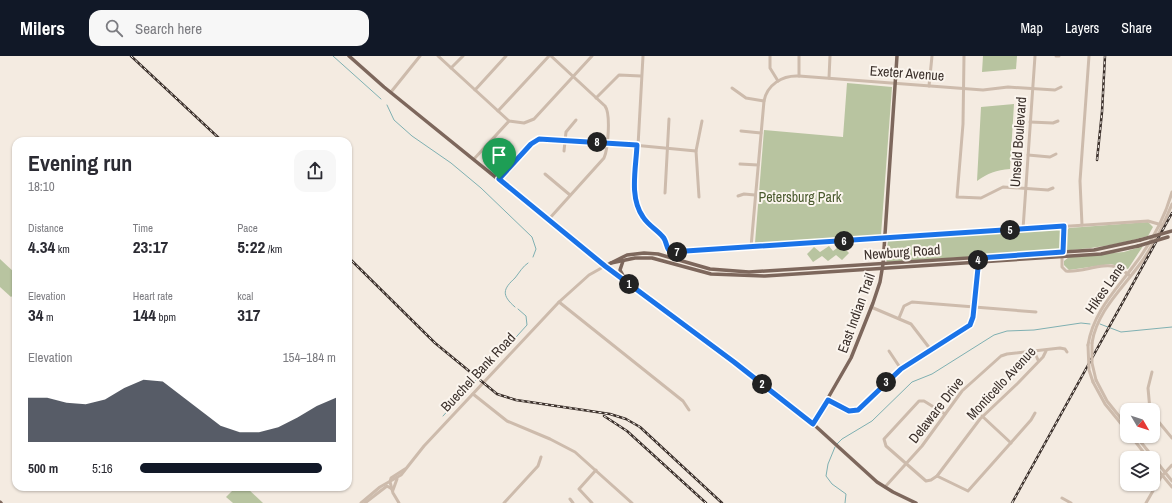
<!DOCTYPE html>
<meta charset="utf-8">
<style>
:root{--surface:#fff;--page:#f7f7f7;--text:#2b2b33;--muted:#7c7c81;--accent:#111827}
body{margin:0;font-family:"Archivo Narrow",sans-serif;background:var(--page);color:var(--text);height:100vh;display:flex;flex-direction:column;font-size:15px;white-space:nowrap}
*{box-sizing:border-box;margin:0}
p{font-size:13px;color:var(--muted)}
.icon{flex:none;width:22px;height:22px;fill:none;stroke:currentColor;stroke-width:2;stroke-linecap:round;stroke-linejoin:round}
.map{position:relative;flex:1;overflow:hidden}
.side{position:absolute;left:12px;top:81px;width:340px;height:354px;display:flex;flex-direction:column;background:var(--surface);border-radius:12px;box-shadow:0 1px 3px #0004}
.side>*{flex:none}
.needle{width:26px;rotate:129deg}
.buttons{position:absolute;left:1120px;top:347px;display:grid;gap:8px}
.buttons a{display:grid;place-items:center;width:40px;height:40px;border-radius:8px;background:var(--surface);box-shadow:0 1px 3px #0004;font-size:20px}
.pin{position:absolute;display:grid;place-items:center;width:34px;height:34px;color:#fff;margin:-41px -17px;border-radius:50% 50% 50% 0;rotate:-45deg;box-shadow:0 0 4px #0007}
.pin .icon{rotate:45deg}
.km{position:absolute;width:20px;height:20px;margin:-10px;border-radius:50%;background:#222;color:#fff;font-size:11px;line-height:20px;text-align:center}
.round{display:grid;place-items:center;flex:none;width:42px;height:42px;border-radius:12px;background:var(--page)}
.headline{display:flex;align-items:center;justify-content:space-between;height:68px;padding:0 16px}
h1{font-size:22px;font-weight:700;line-height:30px}
.stats{display:grid;grid-template-columns:repeat(3,1fr);gap:6px;height:68px;padding:4px 16px}
.stats div{display:grid;align-content:center}
.stats b{font-size:17px;font-weight:700}
.stats small{font-size:11px;font-weight:400}
.stats p{font-size:11px}
.chart{height:112px;padding:8px 16px}
.chart p{display:flex;justify-content:space-between}
.chart svg{width:100%;height:72px;margin-top:4px;fill:var(--accent);opacity:.7}
ul{padding:0 16px;list-style:none;font-size:13px}
li{display:grid;grid-template-columns:64px 48px 1fr;align-items:center;height:30px}
li i{height:10px;border-radius:5px;background:var(--accent)}
header{display:flex;align-items:center;gap:24px;box-sizing:border-box;height:56px;padding:0 20px;background:var(--accent);color:#fff}
header strong{font-size:19px}
nav{display:flex;gap:22px;margin-inline-start:auto;font-size:14px}
.search{width:280px;height:36px;background:var(--page);display:flex;align-items:center;gap:10px;box-sizing:border-box;padding:0 14px;border-radius:12px;color:var(--muted);font-size:15px}
.map>svg:first-child{display:block}
.green{fill:#b8c4a0}
.lines{fill:none;stroke-linecap:round;stroke-linejoin:round}
.stream{stroke:#7fb0b2;stroke-width:1}
.minor{stroke:#cdbbac;stroke-width:3}
.major{stroke:#7d675c;stroke-width:3.5}
.rail-casing{stroke:#3b302b;stroke-width:2.5}
.rail{stroke:#fbf5ee;stroke-width:1;stroke-dasharray:3;stroke-linecap:butt}
.minor-bridge{stroke:#cdbbac;stroke-width:3}
.major-bridge{stroke:#7d675c;stroke-width:3.5}
.route-casing{stroke:#fff;stroke-width:8}
.route{stroke:#1a73e8;stroke-width:5}
.labels{text-anchor:middle;dominant-baseline:central;stroke-width:4;stroke-linejoin:round;paint-order:stroke}
.street-label{font-size:14px;fill:#3b302b;stroke:#fbf5ee}
.park-label{font-size:14px;fill:#4a5a2e;stroke:#fbf5ee}
</style>
<header>
<strong>Milers</strong>
<div class="search"><svg class="icon" aria-label="search" viewBox="0 0 24 24"><circle cx="10" cy="10" r="6"/><path d="M15 15l6 6"/></svg>Search here</div>
<nav><a>Map</a><a>Layers</a><a>Share</a></nav>
</header>
<div class="map">
<svg width="1172" height="447" viewBox="0 0 1172 447">
<rect width="100%" height="100%" fill="#f4ebe1"/>
<g class="green">
<polygon points="983,0 1017,0 1016,13 982,16"/>
<polygon points="847,27 892,31 881,179 755,187 764,74 843,81"/>
<path d="M 1014,48 L 1010,113 C 996,114 988,117 977,125 L 981,51 Z"/>
<path d="M 1148,166 L 1153,171 L 1148,180 C 1123,187 1098,192 1071,194 L 1067,194 L 1064,190 L 1065,176 L 1069,172 Z"/>
<polygon points="1058,173 1062,175 1061,191 1056,195 887,206 886,203 888,184"/>
<polygon points="841,189 849,197 842,204 836,199 828,205 822,200 813,206 807,198 814,191 820,196 829,190 833,195"/>
<polygon points="1143,190 1128,213 1111,208 1069,214 1064,209 1064,205 1069,201 1124,196"/>
<polygon points="0,203 16,218 16,237 11,241 0,231"/>
<polygon points="236,431 246,431 263,447 233,447 226,441"/>
</g>
<g class="lines">
<g class="stream">
<polyline points="333,0 381,43"/>
<polyline points="387,49 394,64 412,80 451,107 481,132 532,181 536,193 533,201"/>
<path d="M 515,251 C 501,239 503,233 515,222 C 519,217 523,210 528,207"/>
<polyline points="1100,268 1121,276 1172,271"/>
<polyline points="479,322 527,269 526,260 518,253"/>
<polyline points="443,360 476,324"/>
<polyline points="837,388 842,383 872,365 912,326 932,318 994,279 1007,275 1034,274 1081,267 1090,268"/>
<polyline points="835,391 828,408 826,420 832,428 846,438 845,447"/>
</g>
<g class="minor">
<polyline points="438,0 509,65 524,67 534,63 592,0"/>
<polyline points="643,0 635,144 644,162 662,180 670,196 1148,165 1162,169"/>
<polyline points="770,0 770,12 778,25"/>
<polyline points="964,0 963,68 957,141 981,142 1003,131 1048,134 1053,132"/>
<polyline points="1056,0 1059,0"/>
<polyline points="451,12 463,0"/>
<polyline points="799,20 799,0"/>
<polyline points="829,22 830,0"/>
<polyline points="929,30 932,0"/>
<polyline points="732,32 746,42 764,45"/>
<polyline points="475,34 506,0"/>
<polyline points="391,36 420,0"/>
<polyline points="596,42 619,19 641,20"/>
<polyline points="498,55 549,0"/>
<polyline points="1030,66 1053,67 1058,65"/>
<polyline points="741,75 761,77"/>
<polyline points="564,95 566,76 576,64"/>
<polyline points="1028,99 1050,101 1056,98"/>
<polyline points="474,103 509,65"/>
<polyline points="740,108 758,109"/>
<polyline points="545,118 570,139"/>
<polyline points="499,123 531,88 541,83 633,89 696,95"/>
<polyline points="665,137 669,63"/>
<polyline points="738,140 744,138 755,139"/>
<polyline points="699,141 696,95 702,65"/>
<path d="M 549,163 L 604,102 C 608,93 611,58 605,50 L 551,0"/>
<polyline points="1082,169 1080,125 1089,0"/>
<polyline points="1023,173 1035,0"/>
<path d="M 751,191 L 764,45 C 767,29 782,19 799,20 L 983,34 L 1008,31 L 1055,34 L 1061,31"/>
<polyline points="1063,196 1064,170"/>
<path d="M 1062,201 L 1062,211 L 1066,215 C 1081,217 1103,206 1116,211 C 1121,212 1125,216 1129,219"/>
<polyline points="559,246 683,345 689,354"/>
<polyline points="871,251 911,268 931,294"/>
<polyline points="899,262 904,250 912,246 1036,256"/>
<path d="M 1092,287 C 1097,255 1122,233 1140,208 C 1153,190 1164,168 1172,148"/>
<path d="M 1088,289 C 1093,256 1116,234 1135,208 C 1151,187 1165,161 1172,136"/>
<polyline points="889,295 901,313"/>
<polyline points="1034,295 1038,304"/>
<polyline points="1096,324 1107,345 1127,370"/>
<polyline points="1093,326 1105,348 1127,375"/>
<polyline points="473,338 507,365 550,383 575,396 632,447"/>
<polyline points="828,344 849,355 857,354 901,313 970,269 973,261 979,202"/>
<polyline points="1150,354 1148,332 1152,316"/>
<polyline points="945,358 924,345 919,345 884,383 886,390 926,425 931,424 937,420 980,363 1018,327 1043,301 1046,295"/>
<polyline points="1153,359 1172,382"/>
<polyline points="982,360 1011,387"/>
<polyline points="1131,380 1148,402"/>
<polyline points="1136,380 1172,425"/>
<polyline points="1153,408 1172,431"/>
<polyline points="937,420 968,435 1031,364 1035,357"/>
<polyline points="390,426 393,437 399,447"/>
<polyline points="390,426 391,422 405,413"/>
<polyline points="885,431 922,390 962,335 1001,300 1007,298 1060,292 1065,293 1067,296"/>
<polyline points="393,434 397,423"/>
<polyline points="1062,442 1071,447"/>
<polyline points="570,443 573,447"/>
<polyline points="361,447 380,431 401,419 424,390 559,246 589,219 605,210"/>
<polyline points="365,447 387,430 392,433"/>
<polyline points="504,447 538,410 541,401"/>
<polyline points="592,447 579,433 596,414"/>
<polyline points="1146,447 1161,421 1172,409"/>
</g>
<g class="major">
<polyline points="349,0 384,31 605,210 734,306 811,366 877,426 893,436 916,447"/>
<polyline points="623,205 620,214 625,223"/>
<polyline points="611,207 635,202 652,202 711,218 765,220 1101,198 1138,190"/>
<polyline points="605,210 627,199 644,197 658,198 710,213 749,216 1094,194 1140,184"/>
<polyline points="813,368 851,302 873,247 880,226 883,208 897,0"/>
<polyline points="0,446 1,447"/>
</g>
<defs>
<g id="rail">
<polyline points="131,0 222,85"/>
<polyline points="1097,104 1102,56 1105,0"/>
<polyline points="348,201 435,287 497,338 516,344 610,358 626,363 640,371 722,447"/>
<polyline points="604,360 627,375 706,447"/>
<polyline points="1012,447 1172,157"/>
</g>
</defs>
<use href="#rail" class="rail-casing"/>
<use href="#rail" class="rail"/>
<g class="minor-bridge">
<polyline points="1092,287 1092,307 1096,324"/>
<polyline points="1088,289 1089,314 1093,326"/>
</g>
<g class="major-bridge">
<polyline points="1140,184 1172,175"/>
<polyline points="1138,190 1168,181"/>
</g>
</g>
<g class="lines">
<defs>
<path id="route" d="M 539,83 L 637,89 C 636,113 629,141 643,161 C 648,169 657,174 663,181 C 667,185 666,194 671,196 L 1064,170 L 1063,196 L 979,202 L 973,261 L 970,269 L 901,313 L 858,354 L 849,355 L 828,344 L 813,368 L 734,306 L 605,210 L 499,123 L 531,88 Z"/>
</defs>
<use href="#route" class="route-casing"/>
<use href="#route" class="route"/>
</g>
<g class="labels">
<g class="street-label">
<text transform="translate(907 17) rotate(4)">Exeter Avenue</text>
<text transform="translate(1018 86) rotate(-86)">Unseld Boulevard</text>
<text transform="translate(902 196) rotate(-4)">Newburg Road</text>
<text transform="translate(1105 232) rotate(-55)">Hikes Lane</text>
<text transform="translate(856 257) rotate(-70)">East Indian Trail</text>
<text transform="translate(478 316) rotate(-47)">Buechel Bank Road</text>
<text transform="translate(1001 327) rotate(-47)">Monticello Avenue</text>
<text transform="translate(936 354) rotate(-52)">Delaware Drive</text>
</g>
<g class="park-label">
<text x="800" y="141">Petersburg Park</text>
</g>
</g>
</svg>
<div class="buttons">
<a><svg class="needle" viewBox="-14 -14 28 28"><path d="M0-13l5 13h-10z" fill="#e53935"/><path d="M0 13l5-13h-10z" fill="#7c7c81"/></svg></a>
<a><svg class="icon" aria-label="layers" viewBox="0 0 24 24"><path d="M12 4l9 5-9 5-9-5zM3 14l9 5 9-5"/></svg></a>
</div>
<div class="pin" style="left:499px;top:123px;background:#1e9e55"><svg class="icon" aria-label="arrive" viewBox="0 0 24 24"><path d="M6 21V4h12l-3 4 3 4H6"/></svg></div>
<b class="km" style="left:629px;top:228px">1</b>
<b class="km" style="left:762px;top:328px">2</b>
<b class="km" style="left:886px;top:326px">3</b>
<b class="km" style="left:978px;top:204px">4</b>
<b class="km" style="left:1010px;top:174px">5</b>
<b class="km" style="left:844px;top:185px">6</b>
<b class="km" style="left:677px;top:196px">7</b>
<b class="km" style="left:597px;top:86px">8</b>
<section class="side">
<div class="headline"><div><h1>Evening run</h1><p>18:10</p></div><a class="round"><svg class="icon" aria-label="share" viewBox="0 0 24 24"><path d="M12 15V3M7 8l5-5 5 5M5 13v7h14v-7"/></svg></a></div>
<div class="stats">
<div><p>Distance</p><b>4.34<small> km</small></b></div>
<div><p>Time</p><b>23:17</b></div>
<div><p>Pace</p><b>5:22<small> /km</small></b></div>
</div>
<div class="stats">
<div><p>Elevation</p><b>34<small> m</small></b></div>
<div><p>Heart rate</p><b>144<small> bpm</small></b></div>
<div><p>kcal</p><b>317</b></div>
</div>
<div class="chart"><p><span>Elevation</span>154–184 m</p>
<svg viewBox="0 0 160 44" preserveAspectRatio="none"><path d="M0 44V17L10 17L20 20L30 21L40 18L50 11L60 6L70 7L80 16L90 25L100 34L110 38L120 38L130 35L140 29L150 22L160 17V44z"/></svg>
</div>
<ul>
<li><b>500 m</b>5:16<i style="width:93%"></i></li>
</ul>
</section>
</div>
